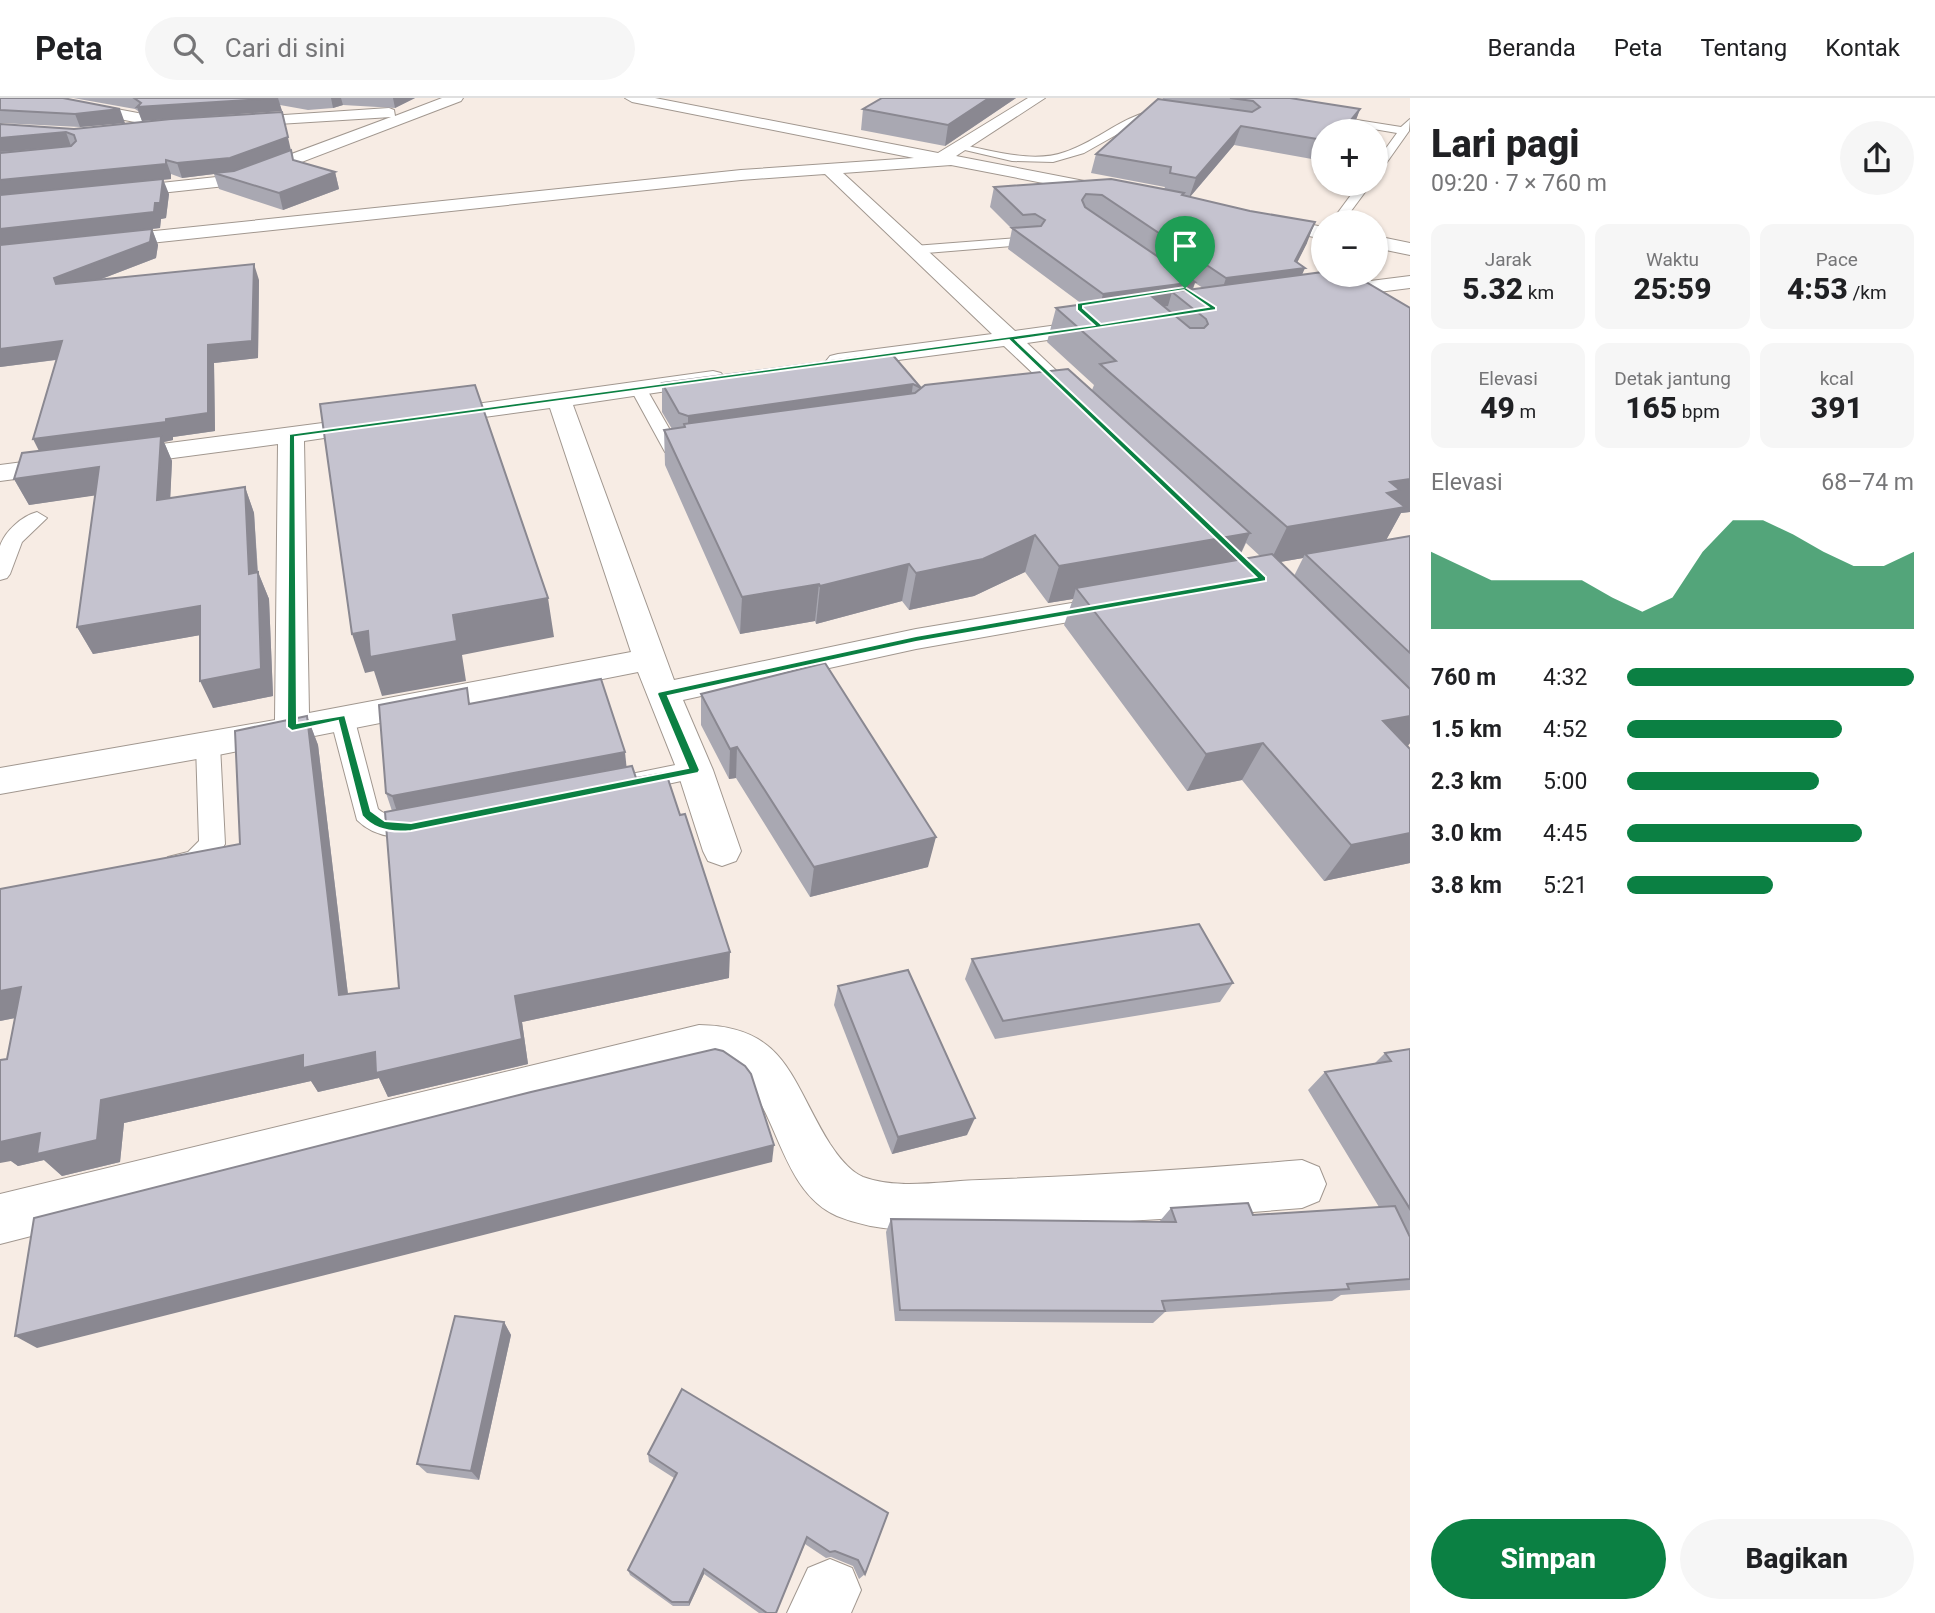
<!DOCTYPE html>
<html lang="id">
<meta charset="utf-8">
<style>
:root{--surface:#fff;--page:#f6f6f6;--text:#202124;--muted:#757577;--line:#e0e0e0;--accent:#0b8043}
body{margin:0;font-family:Roboto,sans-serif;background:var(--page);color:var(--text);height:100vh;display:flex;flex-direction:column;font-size:26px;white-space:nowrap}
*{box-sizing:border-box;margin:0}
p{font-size:23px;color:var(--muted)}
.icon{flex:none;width:38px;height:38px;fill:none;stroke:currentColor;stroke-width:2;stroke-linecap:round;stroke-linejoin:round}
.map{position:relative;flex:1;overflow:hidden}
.drawer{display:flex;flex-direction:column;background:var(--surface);width:525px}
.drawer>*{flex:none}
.tools{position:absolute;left:1311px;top:21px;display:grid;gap:14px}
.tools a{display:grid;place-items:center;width:77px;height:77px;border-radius:50%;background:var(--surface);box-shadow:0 2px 5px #0004;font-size:35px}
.pin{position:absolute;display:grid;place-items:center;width:60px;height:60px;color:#fff;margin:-72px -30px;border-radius:50% 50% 50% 0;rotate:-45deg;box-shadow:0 0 7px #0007}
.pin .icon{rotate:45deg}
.round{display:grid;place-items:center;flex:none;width:74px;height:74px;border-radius:37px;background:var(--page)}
.overview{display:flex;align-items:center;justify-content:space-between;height:119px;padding:0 21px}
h1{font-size:38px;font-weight:800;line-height:52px}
.figures{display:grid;grid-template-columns:repeat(3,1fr);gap:10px;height:119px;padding:7px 21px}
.figures div{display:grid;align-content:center;border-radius:14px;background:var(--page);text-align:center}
.figures b{font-size:30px;font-weight:800}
.figures small{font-size:19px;font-weight:400}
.figures p{font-size:19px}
.chart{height:196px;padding:14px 21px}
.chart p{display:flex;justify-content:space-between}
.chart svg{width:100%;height:126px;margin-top:7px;fill:var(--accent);opacity:.7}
.primary-button{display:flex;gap:14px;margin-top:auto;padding:14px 21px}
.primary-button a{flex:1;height:80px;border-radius:42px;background:var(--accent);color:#fff;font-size:28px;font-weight:800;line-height:80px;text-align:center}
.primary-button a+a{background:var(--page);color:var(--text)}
ul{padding:0 21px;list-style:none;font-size:23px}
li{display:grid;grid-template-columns:112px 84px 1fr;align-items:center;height:52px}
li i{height:18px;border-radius:9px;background:var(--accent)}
header{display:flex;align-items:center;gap:42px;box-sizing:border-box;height:98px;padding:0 35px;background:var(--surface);border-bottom:2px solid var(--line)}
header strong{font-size:33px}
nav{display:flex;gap:38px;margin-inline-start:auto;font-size:24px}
.search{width:490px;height:63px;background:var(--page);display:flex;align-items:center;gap:18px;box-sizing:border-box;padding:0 24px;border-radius:38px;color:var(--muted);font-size:26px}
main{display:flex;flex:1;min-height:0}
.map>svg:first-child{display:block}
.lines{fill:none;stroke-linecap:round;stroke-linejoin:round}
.lane-casing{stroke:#a1978f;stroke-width:2}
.street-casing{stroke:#a1978f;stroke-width:2}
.lane{fill:#fff;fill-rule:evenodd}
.street{fill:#fff;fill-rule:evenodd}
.wall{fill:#a9a8b2;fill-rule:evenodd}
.shaded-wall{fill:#8a8891}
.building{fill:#c5c3cf;stroke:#8a8891;stroke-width:2}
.route{fill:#0b8043;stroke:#fff;stroke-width:2;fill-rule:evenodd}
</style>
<header>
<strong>Peta</strong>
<div class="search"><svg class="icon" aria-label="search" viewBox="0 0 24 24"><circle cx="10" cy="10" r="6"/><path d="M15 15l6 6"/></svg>Cari di sini</div>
<nav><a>Beranda</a><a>Peta</a><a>Tentang</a><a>Kontak</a></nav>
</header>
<main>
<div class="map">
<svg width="1410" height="1515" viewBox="0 0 1410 1515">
<rect width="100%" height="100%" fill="#f7ece4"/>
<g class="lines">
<defs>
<g id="lane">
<path d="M 1158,11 L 1174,12 L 1179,15 L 1174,18 L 1146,20 L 1084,55 L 1053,64 L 1012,63 L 952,49 L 958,46 C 991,52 1032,66 1065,54 C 1098,43 1122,18 1158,11 Z"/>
<polygon points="1319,16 1401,29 1410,21 1409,33 1380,74 1376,76 1376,64 1397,35 1315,21 1314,19"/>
<polygon points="1359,86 1371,86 1343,124 1331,124"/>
<polygon points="1031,139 1038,143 1036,146 914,156 907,152 914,148"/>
<polygon points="638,285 646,290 678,346 696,351 699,355 696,359 690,360 665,354 630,290"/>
<path d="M 37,414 L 47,420 L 22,444 L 10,476 L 7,480 L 0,482 C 0,472 0,458 0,448 C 5,433 22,418 37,414 Z"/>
<path d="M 342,611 L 350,613 L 354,619 L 378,711 C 395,725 412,714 431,720 L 435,727 L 431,734 C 406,742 377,742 357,722 L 330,619 L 334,613 Z"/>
<path d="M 208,639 L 216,641 L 220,647 L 225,746 C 214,766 191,781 168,773 L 164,766 L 168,759 L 188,754 L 199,743 L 196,647 L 200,641 Z"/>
<polygon points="695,663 704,666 707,672 704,678 631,694 622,691 619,685 622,679 631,676"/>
</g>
<g id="street">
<polygon points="27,0 58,0 175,22 183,27 175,32 34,4"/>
<polygon points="442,0 463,0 461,3 244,86 114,100 105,95 114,90 235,77 391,19 232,29 226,27 224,24 226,21 389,10 394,12 395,18"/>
<polygon points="625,0 655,0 938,55 1028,0 1045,0 956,58 1115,89 1124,94 1121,98 1115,99 951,67 843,75 1015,233 1101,221 1109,223 1112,228 1109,233 1027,245 1096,310 1093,315 1084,317 1075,315 1004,248 838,270 830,268 826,263 830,258 838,256 992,236 825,76 741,82 0,161 0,149 741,72 914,60 632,4"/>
<polygon points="1260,116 1323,129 1323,141 1253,126 1251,122"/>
<polygon points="1376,138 1410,145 1410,157 1376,150"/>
<polygon points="1410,178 1410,190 1323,201 1316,199 1313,195 1316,191 1323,189"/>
<polygon points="713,273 721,275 725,280 721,285 573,307 674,582 916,531 1120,497 1131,499 1135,506 1131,513 1120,515 916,551 683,602 713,672 741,753 736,763 722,768 708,763 703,753 677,672 638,574 208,659 0,696 0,670 275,622 278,346 0,383 0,367 376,318 385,321 389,326 385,331 304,343 309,615 631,554 550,310 433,326 424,324 421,319 424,314 433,312"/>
<path d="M 699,927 C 787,928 791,984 830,1046 C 838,1058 849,1073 863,1079 C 898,1092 944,1083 980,1082 C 1087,1078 1195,1071 1302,1062 L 1319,1069 L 1326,1086 L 1319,1103 L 1302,1110 C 1203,1118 1104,1126 1005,1129 C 949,1131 891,1140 837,1118 C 776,1091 778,997 730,971 C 722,966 709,967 699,967 L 0,1146 L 0,1096 Z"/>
<polygon points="830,1461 852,1470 861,1492 851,1515 787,1515 808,1470"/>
</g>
</defs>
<use href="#lane" class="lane-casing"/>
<use href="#street" class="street-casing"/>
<use href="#lane" class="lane"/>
<use href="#street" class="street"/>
</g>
<g class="wall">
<polygon points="0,0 125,25 80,29 0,25"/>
<polygon points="73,0 415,0 395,10 343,7 333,10 308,12 280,7 282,13 184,20 293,62 335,74 339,91 283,112 219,91 214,76 182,80 171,76 171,81 148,83 169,96 166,120 161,121 160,130 33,144 152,131 158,147 156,160 99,182 259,182 258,260 214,265 215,333 173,339 173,342 164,344 172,363 170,400 245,389 254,415 258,474 269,501 273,598 213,610 200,537 93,556 77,529 95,397 29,407 14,381 39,353 56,262 0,269 0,54 74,31 167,21 142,23 138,13 135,11"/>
<polygon points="882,0 1016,0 945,48 861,32 863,11"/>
<path d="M 1163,0 L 1290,0 L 1360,11 L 1353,30 L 1323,33 L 1323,63 L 1234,47 L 1190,99 L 1307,145 L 1297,164 L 1302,177 L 1410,414 L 1401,415 L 1386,442 L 1410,438 L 1410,645 L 1408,648 L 1410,651 L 1410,765 L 1324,783 L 1242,682 L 1187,693 L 1064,527 L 1073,501 L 1048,505 L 1025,474 L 974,498 L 909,512 L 902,503 L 816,526 L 815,523 L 740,536 L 665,367 L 664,332 L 672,331 L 662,314 L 662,285 L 891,255 L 921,290 L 1092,292 L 1094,287 L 1047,244 L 1056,210 L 1082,206 L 1008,151 L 1012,131 L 990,109 L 994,89 L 1164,91 L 1165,89 L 1091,75 L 1096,56 L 1162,2 ZM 1195,185 L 1203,190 L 1193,191 ZM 1246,445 L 1260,458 L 1238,462 ZM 1303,460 L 1294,478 L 1280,464 Z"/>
<polygon points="701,596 928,769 810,799 736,680 729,681 701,627"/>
<polygon points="470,606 626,669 636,680 729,880 522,924 528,966 388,999 379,980 318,994 311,983 124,1025 120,1064 62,1078 44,1062 18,1068 11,1063 7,961 15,920 0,923 240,746 307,618 318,647 348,896 399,890 392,713 386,695"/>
<polygon points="972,861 1233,885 1220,904 995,941 965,881"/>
<polygon points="838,888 967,1037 892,1056 834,907"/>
<polygon points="1410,951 1410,1136 1409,1136 1410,1139 1410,1192 1341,1197 1332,1203 1165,1214 1153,1225 895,1223 886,1134 891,1121 1159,1124 1171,1110 1253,1117 1379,1109 1308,992 1325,974 1374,966 1385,955"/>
<polygon points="504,1224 511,1237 479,1382 427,1375 417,1366"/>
<polygon points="648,1356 888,1415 865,1476 859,1481 853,1468 831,1459 826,1460 805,1446 776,1515 759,1515 704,1476 689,1508 673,1508 630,1477 628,1472 674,1380 649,1364"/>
</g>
<g class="shaded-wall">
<polygon points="278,0 282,13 142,23 137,9"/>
<polygon points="331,0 341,0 343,7 333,10"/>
<polygon points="393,0 415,0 395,10"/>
<polygon points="989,0 1016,0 945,48 948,27"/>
<polygon points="120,11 125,25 80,29 75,16"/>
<polygon points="1360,11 1353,30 1350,33 1342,33"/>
<polygon points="282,14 297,78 234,74 214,75 214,76 182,80 177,65"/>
<polygon points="1241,28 1234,47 1189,100 1196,80"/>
<polygon points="66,34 71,48 0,54 0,40"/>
<polygon points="166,62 171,76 171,81 0,97 0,82"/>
<polygon points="335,74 339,91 283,112 279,95"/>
<polygon points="163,81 169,96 166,120 161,121 160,130 0,147 0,131 155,105"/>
<polygon points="1315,124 1307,145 1294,171 1305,170 1296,191 1219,201 1226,180 1295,163"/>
<polygon points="152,131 158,147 156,160 62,196 56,186 54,180"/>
<polygon points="254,166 259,182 258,260 214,265 215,333 173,339 173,342 164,344 172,363 169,429 157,402 161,344 42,359 33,341 166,321"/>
<polygon points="1195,184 1188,205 1172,194 1168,208 1097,218 1103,196"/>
<polygon points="62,243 70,260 0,269 0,251"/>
<polygon points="913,286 909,314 688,347 688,318"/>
<polygon points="99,369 112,395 29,407 14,381"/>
<polygon points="1410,381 1410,414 1401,415 1384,446 1305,456 1303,460 1269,466 1287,429 1390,384"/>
<polygon points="245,389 254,415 259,500 258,474 269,501 273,598 213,610 200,583 249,476"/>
<polygon points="1250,435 1233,472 1076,490 1073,501 1048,505 1059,468"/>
<polygon points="1035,437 1025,474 974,498 909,512 916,475"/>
<polygon points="909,466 902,503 816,526 820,488"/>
<polygon points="819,486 815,523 740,536 742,499"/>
<polygon points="548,500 554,539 462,557 466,583 382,598 374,573 365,575 352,536"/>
<polygon points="200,508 212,535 93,556 77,529"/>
<polygon points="307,618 318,647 351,922 339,897"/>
<polygon points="1410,618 1410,645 1406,650 1383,623"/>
<polygon points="1263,645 1242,682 1187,693 1206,656"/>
<polygon points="737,649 736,680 729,681 730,651"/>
<polygon points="625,654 627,673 398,717 392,698"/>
<polygon points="1410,735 1410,765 1324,783 1351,747"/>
<polygon points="936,739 928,769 810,799 814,769"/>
<polygon points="730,854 729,880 522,924 528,966 388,999 379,980 318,994 311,983 124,1025 120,1064 62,1078 44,1062 18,1068 11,1063 0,1065 0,1044 101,1002 515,898"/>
<polygon points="21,889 45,914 0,923 0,893"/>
<polygon points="975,1020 967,1037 892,1056 898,1039"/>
<polygon points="774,1047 772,1064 37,1250 15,1238"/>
<polygon points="504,1224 511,1237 479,1382 471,1373"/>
<polygon points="704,1471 704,1476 689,1508 689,1504"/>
</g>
<g class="building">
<polygon points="0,0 63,0 120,11 75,16 0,12"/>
<polygon points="134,0 278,0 137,9 141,5"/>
<polygon points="882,0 989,0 948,27 863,11"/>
<polygon points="1230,0 1290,0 1360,11 1342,33 1323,33 1323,42 1241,28 1196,80 1170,75 1171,69 1096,56 1158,1 1252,14 1260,9 1253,3"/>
<polygon points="282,14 288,39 230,60 177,65 166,62 166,66 0,82 0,55 71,48 76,43 74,37 66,34 0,40 0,26 74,31 171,21"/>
<polygon points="291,52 293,62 335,74 279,95 214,75 234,73"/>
<polygon points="163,81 160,105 155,105 154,114 0,131 0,97"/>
<polygon points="1111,81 1184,95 1182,97 1250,113 1315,124 1295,163 1305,170 1226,180 1102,97 1086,96 1082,102 1085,109 1195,184 1103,196 1012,130 1041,128 1045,122 1035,116 1023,117 994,89"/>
<polygon points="152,131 150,144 54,180 56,186 254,166 252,243 208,247 208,315 166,321 166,324 33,341 62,243 0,251 0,147"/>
<polygon points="1323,174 1323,177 1354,177 1410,210 1410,381 1390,384 1400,392 1387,395 1405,409 1287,429 1100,266 1116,263 1056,210 1150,197 1190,230 1204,230 1208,226 1206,221 1172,194"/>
<polygon points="891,255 921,290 913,286 688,318 679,315 662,285"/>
<polygon points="1068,271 1250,435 1059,468 1035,437 983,461 916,475 909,466 820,488 819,486 742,499 664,332 685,329 684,326 915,295 925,287"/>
<polygon points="475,287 548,500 453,517 457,543 370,559 368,533 352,536 320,306"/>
<polygon points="161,338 157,402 245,389 249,476 258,474 261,571 200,583 200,508 77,529 99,369 14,381 22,355"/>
<polygon points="1410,438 1410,555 1305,456"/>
<polygon points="1272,456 1410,591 1410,618 1383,623 1410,651 1410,735 1351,747 1263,645 1206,656 1076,490"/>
<polygon points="825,565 936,739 814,769 737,649 730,651 701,596"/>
<polygon points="601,581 625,654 392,698 386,695 379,607 467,590 469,606"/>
<polygon points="307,618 339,897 399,890 385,714 632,668 636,680 666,675 680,717 685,716 730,854 515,898 522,941 376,975 375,954 303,970 303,957 101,1002 97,1042 37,1056 40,1035 0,1044 0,962 7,961 21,889 0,893 0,791 240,746 235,633"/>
<polygon points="1199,826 1233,885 1003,923 972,861"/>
<polygon points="908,872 975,1020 898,1039 838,888"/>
<polygon points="715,951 723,953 745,968 751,976 774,1047 15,1238 34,1120 531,994"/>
<polygon points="1410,951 1410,1111 1325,974 1391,963 1385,955"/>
<polygon points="1248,1105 1253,1117 1395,1108 1410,1139 1410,1181 1347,1186 1349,1191 1162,1203 1165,1213 900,1212 891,1121 1176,1124 1171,1110"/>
<polygon points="455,1218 504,1224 471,1373 417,1366"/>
<polygon points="682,1291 888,1415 865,1476 858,1462 835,1453 830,1454 807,1439 776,1515 767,1515 704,1471 689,1504 672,1504 628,1472 677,1375 648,1356"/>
</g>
<path class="route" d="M 1185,189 L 1216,209 L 1216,212 L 1016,242 L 1266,479 L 1266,483 L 916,544 L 668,598 L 700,672 L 698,675 L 411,733 C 393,735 374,732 362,718 L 338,623 L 292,633 L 287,629 L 289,336 L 1094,227 L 1077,212 L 1077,205 ZM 1184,192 L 1208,209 L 1101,226 L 1083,210 L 1083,208 ZM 1009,242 L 1256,479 L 916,538 L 658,594 L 657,596 L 688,670 L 411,725 L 385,723 L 371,713 L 345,617 L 297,625 L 295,339 Z"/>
</svg>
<div class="tools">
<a>+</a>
<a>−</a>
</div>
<div class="pin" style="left:1185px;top:190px;background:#1e9e55"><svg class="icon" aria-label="arrive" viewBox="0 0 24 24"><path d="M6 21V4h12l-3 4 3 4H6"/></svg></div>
</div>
<section class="drawer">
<div class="overview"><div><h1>Lari pagi</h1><p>09:20 · 7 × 760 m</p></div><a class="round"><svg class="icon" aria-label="share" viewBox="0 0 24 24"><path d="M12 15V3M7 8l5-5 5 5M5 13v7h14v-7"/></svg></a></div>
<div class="figures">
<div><p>Jarak</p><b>5.32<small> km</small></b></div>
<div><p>Waktu</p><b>25:59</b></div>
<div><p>Pace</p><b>4:53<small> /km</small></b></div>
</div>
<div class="figures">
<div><p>Elevasi</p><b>49<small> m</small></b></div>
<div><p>Detak jantung</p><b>165<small> bpm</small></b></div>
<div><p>kcal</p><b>391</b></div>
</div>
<div class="chart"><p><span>Elevasi</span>68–74 m</p>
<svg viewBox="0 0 160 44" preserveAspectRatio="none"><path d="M0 44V17L10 22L20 27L30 27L40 27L50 27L60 33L70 38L80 33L90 17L100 6L110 6L120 11L130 17L140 22L150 22L160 17V44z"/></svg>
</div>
<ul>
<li><b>760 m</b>4:32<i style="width:100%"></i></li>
<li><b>1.5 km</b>4:52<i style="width:75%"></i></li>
<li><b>2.3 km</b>5:00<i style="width:67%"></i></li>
<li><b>3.0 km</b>4:45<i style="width:82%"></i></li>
<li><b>3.8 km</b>5:21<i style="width:51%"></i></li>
</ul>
<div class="primary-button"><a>Simpan</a><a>Bagikan</a></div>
</section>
</main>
